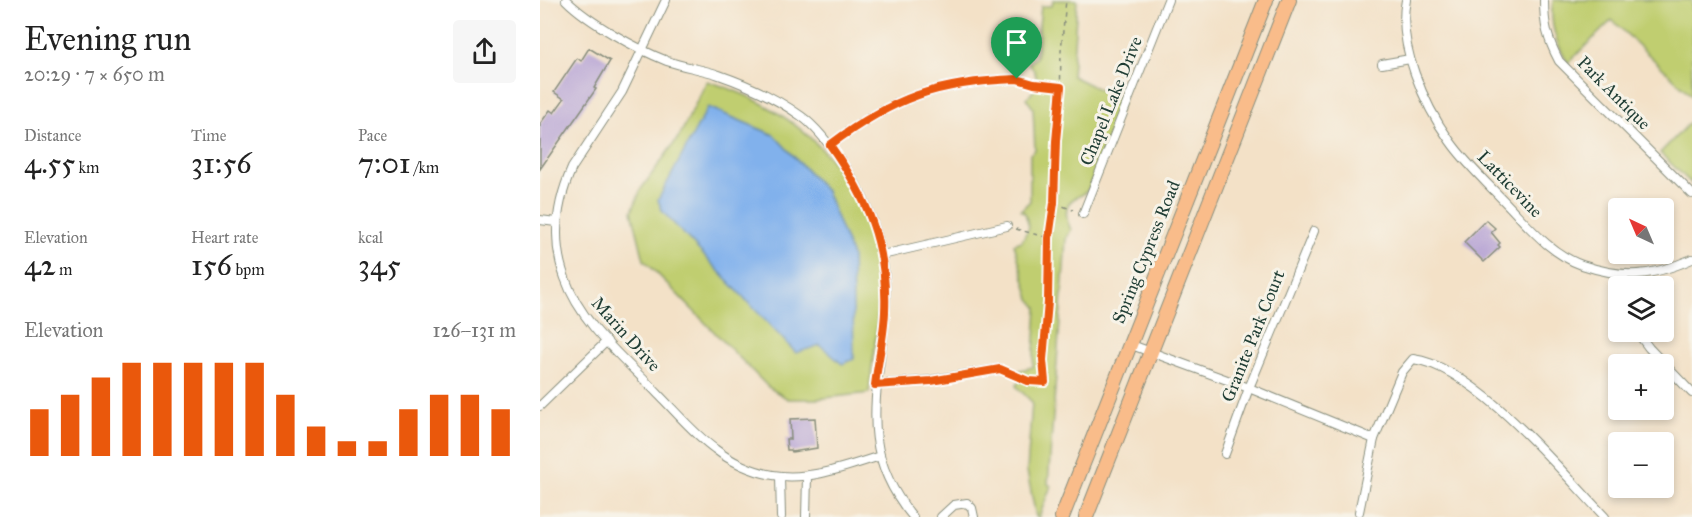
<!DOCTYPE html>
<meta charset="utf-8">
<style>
:root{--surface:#fff;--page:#f6f6f6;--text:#222;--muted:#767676;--accent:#ea580c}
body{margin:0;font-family:"IM FELL Great Primer",serif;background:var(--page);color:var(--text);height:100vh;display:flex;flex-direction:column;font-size:22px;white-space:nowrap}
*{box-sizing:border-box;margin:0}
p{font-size:20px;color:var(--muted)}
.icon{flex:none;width:33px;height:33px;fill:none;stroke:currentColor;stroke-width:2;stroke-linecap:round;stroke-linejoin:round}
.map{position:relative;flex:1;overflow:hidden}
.drawer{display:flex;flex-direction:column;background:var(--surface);width:540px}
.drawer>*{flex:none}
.needle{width:39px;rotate:316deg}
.controls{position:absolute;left:1068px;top:198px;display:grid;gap:12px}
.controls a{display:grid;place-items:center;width:66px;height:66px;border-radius:6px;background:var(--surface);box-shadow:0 3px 9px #0003;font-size:30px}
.pin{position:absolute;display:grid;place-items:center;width:51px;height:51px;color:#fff;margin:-62px -26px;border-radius:50% 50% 50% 0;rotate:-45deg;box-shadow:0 0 6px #0007}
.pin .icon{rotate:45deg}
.round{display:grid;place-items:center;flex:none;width:63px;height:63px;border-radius:6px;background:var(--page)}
.summary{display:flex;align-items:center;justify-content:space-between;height:102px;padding:0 24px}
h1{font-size:33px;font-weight:600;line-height:45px}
.figures{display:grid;grid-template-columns:repeat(3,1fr);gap:9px;height:102px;padding:6px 24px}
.figures div{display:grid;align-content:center}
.figures b{font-size:30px;font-weight:600}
.figures small{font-size:16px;font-weight:400}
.figures p{font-size:16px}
.chart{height:168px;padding:12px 24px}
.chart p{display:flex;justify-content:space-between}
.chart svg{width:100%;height:108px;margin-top:6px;stroke:var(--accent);stroke-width:6}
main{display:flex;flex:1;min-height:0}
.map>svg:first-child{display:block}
.green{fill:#c0ce70;stroke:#708652;stroke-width:1.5}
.water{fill:#81b1ec;stroke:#507790;stroke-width:1.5}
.building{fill:#b7a4d4}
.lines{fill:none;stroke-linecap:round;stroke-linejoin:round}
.street-casing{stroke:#898f7e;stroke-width:10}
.primary-casing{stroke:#898f7e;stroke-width:16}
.path{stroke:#898f7e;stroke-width:1.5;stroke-dasharray:4.5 4.5;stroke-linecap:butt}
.street{stroke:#fff;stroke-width:8}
.primary{stroke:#f9bc8a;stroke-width:14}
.route-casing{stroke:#fff;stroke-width:12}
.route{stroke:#ea580c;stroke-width:8}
.labels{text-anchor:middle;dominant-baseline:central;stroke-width:6;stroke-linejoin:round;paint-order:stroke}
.street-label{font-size:18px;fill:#1f3d34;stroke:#f7f3e8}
</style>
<main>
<section class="drawer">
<div class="summary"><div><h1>Evening run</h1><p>20:29 · 7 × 650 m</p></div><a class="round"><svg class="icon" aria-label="share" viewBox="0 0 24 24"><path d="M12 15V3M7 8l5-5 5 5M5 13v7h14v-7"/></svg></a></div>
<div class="figures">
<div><p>Distance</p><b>4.55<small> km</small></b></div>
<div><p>Time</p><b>31:56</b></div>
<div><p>Pace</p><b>7:01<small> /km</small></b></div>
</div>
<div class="figures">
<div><p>Elevation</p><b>42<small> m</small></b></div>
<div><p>Heart rate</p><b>156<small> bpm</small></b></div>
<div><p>kcal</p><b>345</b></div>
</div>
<div class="chart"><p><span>Elevation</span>126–131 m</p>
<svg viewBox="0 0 160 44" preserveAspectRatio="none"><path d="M5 44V25M15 44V19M25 44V12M35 44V6M45 44V6M55 44V6M65 44V6M75 44V6M85 44V19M95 44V32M105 44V38M115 44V38M125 44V25M135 44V19M145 44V19M155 44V25"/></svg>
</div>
</section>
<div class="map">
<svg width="1152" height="517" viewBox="0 0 1152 517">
<rect width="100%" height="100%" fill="#f7f3e8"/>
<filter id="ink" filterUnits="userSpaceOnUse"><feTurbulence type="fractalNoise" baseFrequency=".0167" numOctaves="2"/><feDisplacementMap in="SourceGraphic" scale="12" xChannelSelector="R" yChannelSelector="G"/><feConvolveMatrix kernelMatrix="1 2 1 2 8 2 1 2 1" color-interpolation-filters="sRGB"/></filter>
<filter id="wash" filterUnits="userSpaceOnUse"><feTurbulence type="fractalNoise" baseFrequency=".008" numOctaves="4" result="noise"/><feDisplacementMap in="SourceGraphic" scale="24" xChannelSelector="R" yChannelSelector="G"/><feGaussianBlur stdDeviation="1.35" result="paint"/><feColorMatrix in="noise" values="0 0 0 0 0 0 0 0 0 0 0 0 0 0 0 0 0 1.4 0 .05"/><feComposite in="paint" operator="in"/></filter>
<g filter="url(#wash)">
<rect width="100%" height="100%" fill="#f3e1c7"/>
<g class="green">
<path d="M 513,0 L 537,0 L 532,76 L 583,101 L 548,190 C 544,195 541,195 535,198 C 522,205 526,219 531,230 L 526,239 L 508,484 L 511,486 L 499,517 L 496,517 L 487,471 L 492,402 L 476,386 L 479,381 L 480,370 L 493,367 L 497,307 L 490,299 L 474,244 L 482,241 L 489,227 L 485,213 L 481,210 L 490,201 L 490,154 L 495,150 L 493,108 L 486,98 C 499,89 500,75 489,64 L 496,57 L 501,6 L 512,6 Z"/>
<path d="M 1013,0 L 1152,0 L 1152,96 L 1072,20 L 1028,63 C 1016,43 1009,24 1013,0 Z"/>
<path d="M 167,81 C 264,110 335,183 339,288 C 340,323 332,358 329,393 L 276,399 L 248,399 L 228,387 L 104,260 L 92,211 L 101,189 L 140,135 Z"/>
<polygon points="1152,120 1152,184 1120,153"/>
</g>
<polygon class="water" points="168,107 234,135 286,191 312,256 314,359 302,364 280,345 256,353 123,212 118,200"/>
<g id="blocks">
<g class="building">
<polygon points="49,48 70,61 54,88 56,89 0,169 0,124 10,110 14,113 24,99 14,92 37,58 41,61"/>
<polygon points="946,220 955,228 951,232 960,243 958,245 960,247 944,262 924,242"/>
<polygon points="275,418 277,448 252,452 251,450 247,450 246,439 251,439 250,419"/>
</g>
</g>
</g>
<g filter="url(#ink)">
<use href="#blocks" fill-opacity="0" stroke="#898f7e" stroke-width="1.5"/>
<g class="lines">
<defs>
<g id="street">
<path d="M 26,0 C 49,23 97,49 127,61 C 144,67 162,69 179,75 C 208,85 236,98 261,116 C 278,128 293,149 305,167 C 334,210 349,261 345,313 C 339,392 316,449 373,517"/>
<path d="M 126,0 L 82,92 L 32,168 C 16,204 11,240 25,278 C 41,325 86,360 119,395 C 137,413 154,434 175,449 C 190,461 213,472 233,475 C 269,481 305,467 340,456"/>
<path d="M 866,0 C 857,44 884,105 910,141 C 926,164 948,184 968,205 C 990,228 1011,254 1042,265 C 1084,279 1111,277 1152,259"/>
<path d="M 1004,0 C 1004,25 1007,38 1019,61 L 1152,194"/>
<polyline points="842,64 870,59"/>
<path d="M 290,145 C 354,97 397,82 477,79"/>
<polyline points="543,214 628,0"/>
<polyline points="0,220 16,222"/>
<polyline points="342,255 467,226"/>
<polyline points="1084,276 1085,286"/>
<polyline points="1097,332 1109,348 1152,393"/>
<polyline points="589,344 709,388 834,439"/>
<polyline points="335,385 391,380 460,369"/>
<polyline points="0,406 67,341"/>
<polyline points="685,454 709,388 774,231"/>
<polyline points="240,476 241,517"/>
<path d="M 819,512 L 834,439 L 862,372 L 873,359 C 936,367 1021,471 1065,517"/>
<polyline points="266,517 267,476"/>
<polyline points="401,517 414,505 427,503 432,508 434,517"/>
</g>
<g id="primary">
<polyline points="522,517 726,0"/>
<polyline points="546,517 749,0"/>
</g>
</defs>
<use href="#street" class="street-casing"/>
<use href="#primary" class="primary-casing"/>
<g class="path">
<polyline points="486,82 520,87"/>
<polyline points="515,203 533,210"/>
<polyline points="476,229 509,238"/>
<polyline points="468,373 487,381 505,382 503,360 508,302 509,238 514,203 516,141 520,107 521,51 526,0"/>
</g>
<use href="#street" class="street"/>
<use href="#primary" class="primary"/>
</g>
</g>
<g class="lines" filter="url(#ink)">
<defs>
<path id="route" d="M 477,79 L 494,84 L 521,87 L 516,141 L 514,203 L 509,238 L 508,302 L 503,360 L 505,382 L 488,381 L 460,369 L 391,381 L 335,385 C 338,361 344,336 345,312 C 348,246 327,197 290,145 C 354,97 397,82 477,79 Z"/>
</defs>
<use href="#route" class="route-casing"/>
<use href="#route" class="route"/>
</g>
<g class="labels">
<g class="street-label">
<text transform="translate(1074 93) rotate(45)">Park Antique</text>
<text transform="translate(571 101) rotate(-68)">Chapel Lake Drive</text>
<text transform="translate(970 184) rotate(46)">Latticevine</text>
<text transform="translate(606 252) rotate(-68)">Spring Cypress Road</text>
<text transform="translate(86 334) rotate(48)">Marin Drive</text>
<text transform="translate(713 336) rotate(-68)">Granite Park Court</text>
</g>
</g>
</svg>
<div class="controls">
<a><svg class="needle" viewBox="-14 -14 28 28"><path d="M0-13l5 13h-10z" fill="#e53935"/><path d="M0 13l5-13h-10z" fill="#767676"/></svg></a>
<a><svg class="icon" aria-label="layers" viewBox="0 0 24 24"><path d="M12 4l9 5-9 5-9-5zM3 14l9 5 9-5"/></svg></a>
<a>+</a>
<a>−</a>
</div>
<div class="pin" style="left:477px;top:79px;background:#1e9e55"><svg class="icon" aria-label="arrive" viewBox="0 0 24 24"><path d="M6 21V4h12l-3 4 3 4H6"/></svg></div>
</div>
</main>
